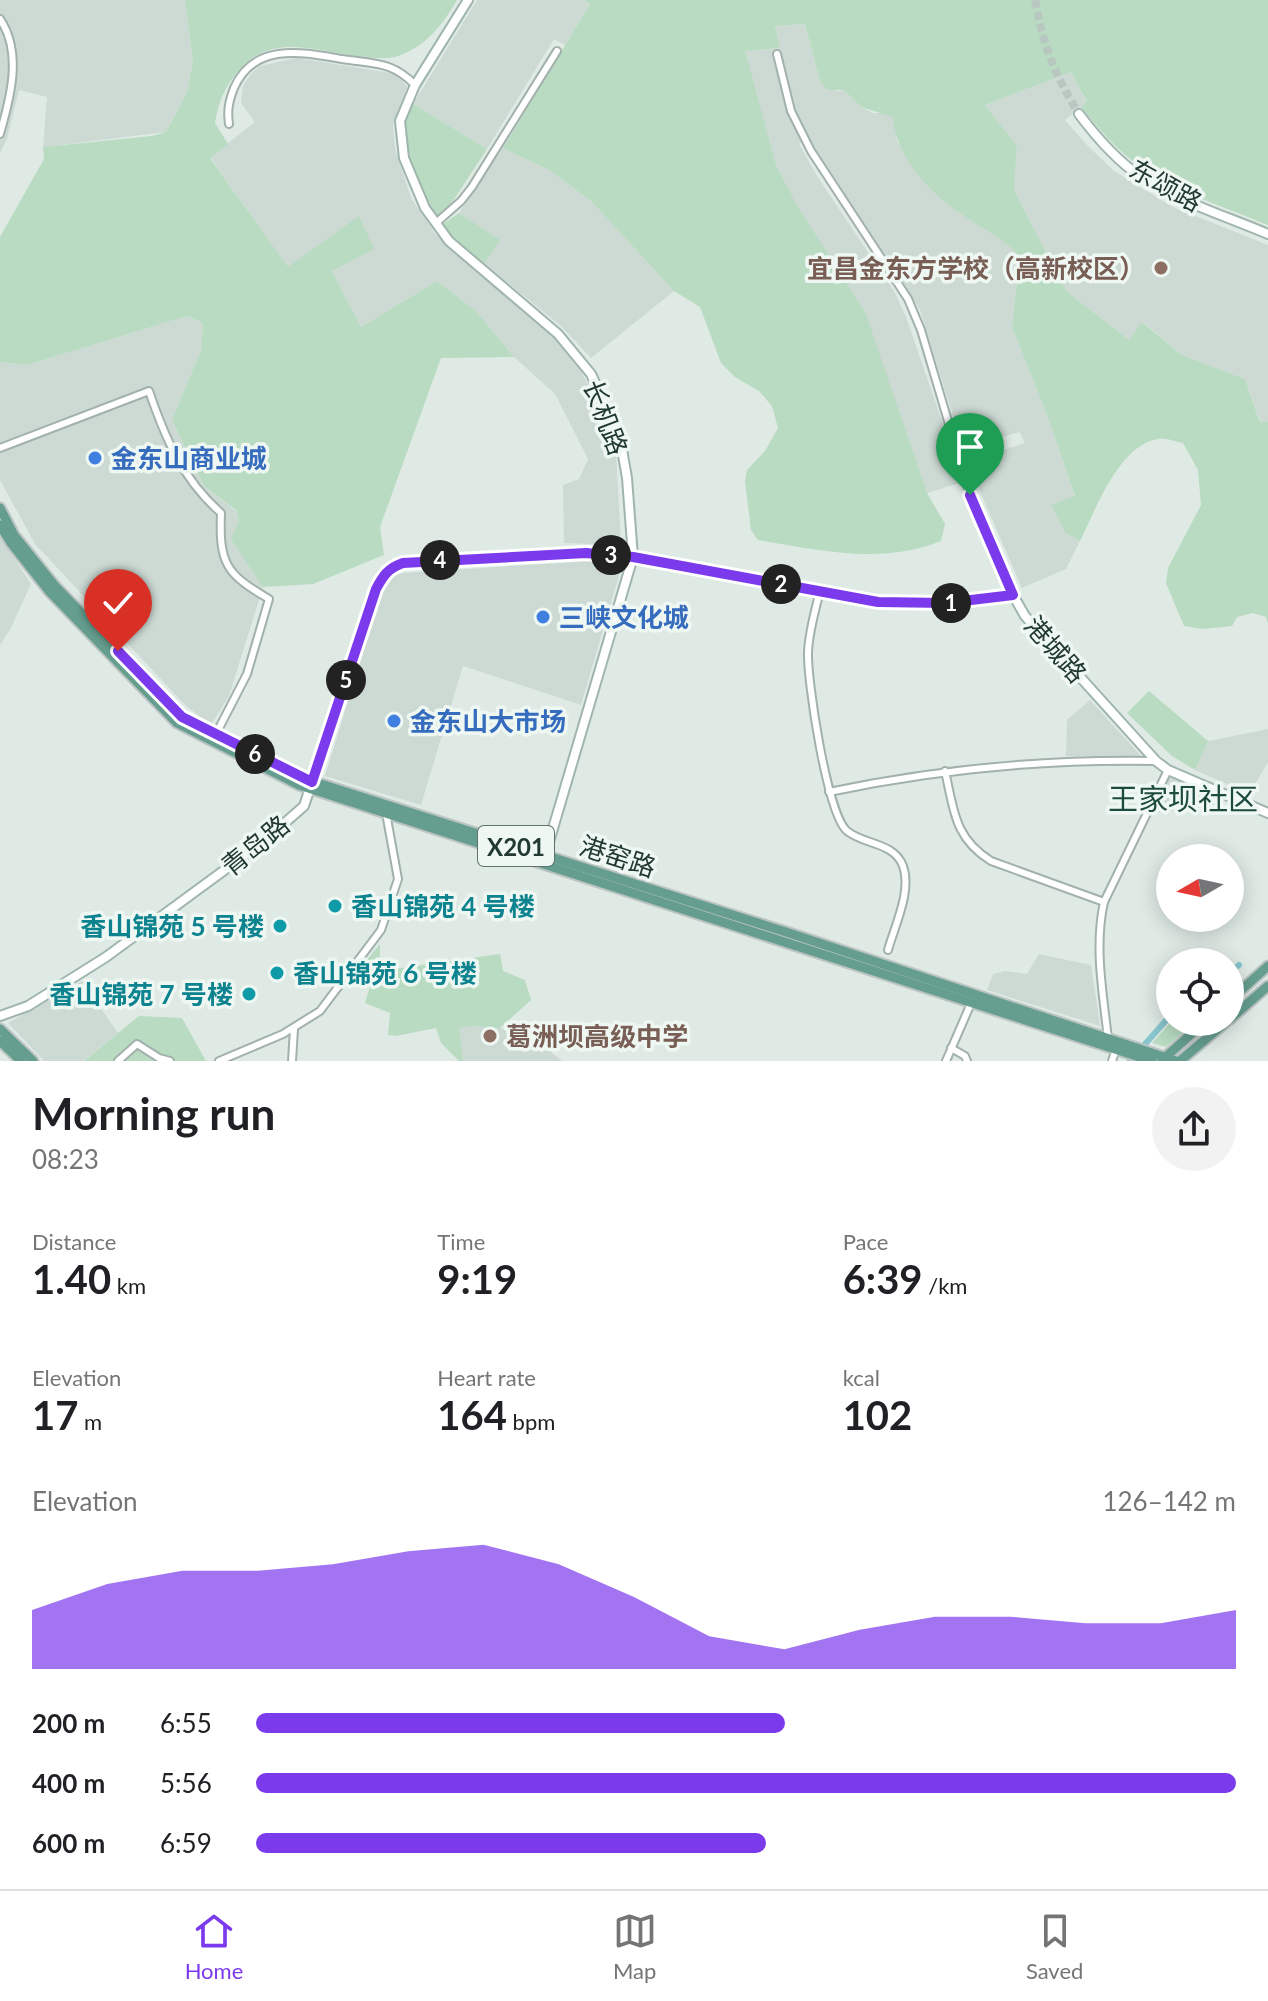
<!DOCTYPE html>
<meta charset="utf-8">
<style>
:root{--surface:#fff;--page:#f2f2f2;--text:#202124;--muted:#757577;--line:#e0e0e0;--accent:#7c3aed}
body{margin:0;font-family:Lato,"Noto Sans SC",sans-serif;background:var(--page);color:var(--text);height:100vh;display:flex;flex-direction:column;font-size:30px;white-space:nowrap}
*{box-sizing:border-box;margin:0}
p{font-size:26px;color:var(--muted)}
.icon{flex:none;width:44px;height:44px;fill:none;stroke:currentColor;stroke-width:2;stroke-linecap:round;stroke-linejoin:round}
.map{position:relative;height:1061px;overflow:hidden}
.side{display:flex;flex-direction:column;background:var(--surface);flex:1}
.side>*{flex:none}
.needle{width:52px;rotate:261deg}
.fabs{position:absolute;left:1156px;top:844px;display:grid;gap:16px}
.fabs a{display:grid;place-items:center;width:88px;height:88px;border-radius:50%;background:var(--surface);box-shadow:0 4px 20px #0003;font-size:40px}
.pin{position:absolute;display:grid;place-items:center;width:68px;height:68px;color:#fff;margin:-82px -34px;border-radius:50% 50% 50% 0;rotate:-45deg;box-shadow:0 0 8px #0007}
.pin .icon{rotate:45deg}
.km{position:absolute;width:40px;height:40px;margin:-20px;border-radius:50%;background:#222;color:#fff;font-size:22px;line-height:40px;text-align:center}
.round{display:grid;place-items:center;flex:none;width:84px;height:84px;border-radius:42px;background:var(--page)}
.summary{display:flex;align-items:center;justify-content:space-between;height:136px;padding:0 32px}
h1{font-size:44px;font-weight:700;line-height:60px}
.figures{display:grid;grid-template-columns:repeat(3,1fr);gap:12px;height:136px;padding:8px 32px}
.figures div{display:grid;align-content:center}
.figures b{font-size:40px;font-weight:700}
.figures small{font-size:22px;font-weight:400}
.figures p{font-size:22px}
.chart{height:224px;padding:16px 32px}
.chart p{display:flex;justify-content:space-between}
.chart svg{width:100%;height:144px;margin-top:8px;fill:var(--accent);opacity:.7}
ul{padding:0 32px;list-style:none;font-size:26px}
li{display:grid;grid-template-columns:128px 96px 1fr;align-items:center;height:60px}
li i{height:20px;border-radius:10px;background:var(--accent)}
.tab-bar{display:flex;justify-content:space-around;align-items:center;height:112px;border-top:2px solid var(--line);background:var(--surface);font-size:22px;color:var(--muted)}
.tab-bar a{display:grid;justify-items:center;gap:4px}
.tab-bar .on{color:var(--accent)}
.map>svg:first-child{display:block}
.built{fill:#cddad4}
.green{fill:#b8dbc1}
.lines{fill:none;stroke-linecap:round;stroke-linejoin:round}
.canal{stroke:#88c5ce;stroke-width:6}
.secondary-tunnel{stroke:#b9c7c1;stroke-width:8;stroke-dasharray:8 4;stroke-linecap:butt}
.street-casing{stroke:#a2b1ac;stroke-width:10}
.secondary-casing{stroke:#9fb5ad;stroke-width:12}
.primary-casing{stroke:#bcc4c2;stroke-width:13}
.street{stroke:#fff;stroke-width:6}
.secondary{stroke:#fff;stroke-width:8}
.primary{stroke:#659e8f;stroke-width:9}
.route-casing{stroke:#fff;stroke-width:16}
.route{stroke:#7c3aed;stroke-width:10}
.education-dot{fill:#8d6e63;stroke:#eff7f3;stroke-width:3}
.shop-dot{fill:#3f7fe0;stroke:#eff7f3;stroke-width:3}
.culture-dot{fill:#0f9aa8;stroke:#eff7f3;stroke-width:3}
.labels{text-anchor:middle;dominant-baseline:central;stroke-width:7;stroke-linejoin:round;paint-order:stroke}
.shield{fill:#eff7f3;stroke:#5f726c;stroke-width:2}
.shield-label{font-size:24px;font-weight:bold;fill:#213932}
.street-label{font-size:26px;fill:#213932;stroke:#eff7f3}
.education-label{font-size:26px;font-weight:bold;fill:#785e54;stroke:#eff7f3;text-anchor:end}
.shop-label{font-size:26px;font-weight:bold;fill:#366cbe;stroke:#eff7f3;text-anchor:start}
.culture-label{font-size:26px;font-weight:bold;fill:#0d838f;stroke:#eff7f3;text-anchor:start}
.quarter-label{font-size:30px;fill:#1e4b3f;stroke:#eff7f3}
</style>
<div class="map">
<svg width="1268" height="1061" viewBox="0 0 1268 1061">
<rect width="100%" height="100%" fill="#dfeae5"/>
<g class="built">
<polygon points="0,0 185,0 193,62 187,93 166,132 43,147 47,97 19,90 7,139 0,153"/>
<polygon points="477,0 584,0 590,4 565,45 554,39 487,149 413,104"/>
<polygon points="805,24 820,81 837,91 844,90 861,107 873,113 885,113 893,117 897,141 928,186 957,211 1007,243 1017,253 1018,273 1012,327 1047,415 1075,497 1066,533 1080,541 1066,569 1022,588 975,480 984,456 1025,443 1020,432 976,445 968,464 920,310 807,139 799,144 817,176 894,291 906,317 963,482 927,493 897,412 776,165 753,88 745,51 780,48 775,26"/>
<polygon points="297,58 397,74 407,87 393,124 395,149 411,198 436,235 555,338 581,371 604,417 616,452 621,545 564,543 563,485 579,479 588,459 555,394 514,357 476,311 437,281 361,327 332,271 359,217 288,268 210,157 255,122 241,103 243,86 251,74 260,66"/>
<polygon points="1071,72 1087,103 1065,120 1085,143 1114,171 1173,207 1268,245 1268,422 1261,423 1245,379 1182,355 1143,322 1129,340 1066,291 1014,190 1017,146 985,105"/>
<polygon points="503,148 549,170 591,201 674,291 591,358 561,326 484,264 499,240 459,213"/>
<polygon points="187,316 203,323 201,350 172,420 204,486 236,511 239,521 232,539 263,587 229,696 211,725 185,705 35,544 0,480 0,362 27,365"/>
<polygon points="0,536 31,584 11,628 0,645"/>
<polygon points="591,561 622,565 581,705 463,666 421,805 325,776 379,600 388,578 403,573"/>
<polygon points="1090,700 1141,756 1066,756 1067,720"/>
<polygon points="1268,729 1268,762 1251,791 1245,792 1195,770 1208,741"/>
<polygon points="1169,776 1224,805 1151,813"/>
<polygon points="1039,954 1091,965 1100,1026 987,990 993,974 1005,971 1027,974"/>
<polygon points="82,981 118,1033 83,1061 44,1061 8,1023"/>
<polygon points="473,1026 500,1028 541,1044 562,1061 463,1061 458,1028"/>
</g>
<g class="green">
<path d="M 185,0 L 457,0 C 443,24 428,44 401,55 C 386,61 366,57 351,55 C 306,48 263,33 233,78 C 222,92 218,106 215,123 L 228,144 L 210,158 L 288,267 L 359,216 L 374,249 L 332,271 L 361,327 L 437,281 L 476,311 L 514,357 L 441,358 L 380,527 L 384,555 L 313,584 L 263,587 L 231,539 L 239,521 L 236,510 L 204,486 L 172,420 L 201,350 L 203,323 L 187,316 L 27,365 L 0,362 L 0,237 L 44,159 L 43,147 L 152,136 L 166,132 L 187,93 L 193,62 Z"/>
<path d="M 584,0 L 1268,0 L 1268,225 C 1224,207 1177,192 1138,165 C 1116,149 1098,128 1081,107 L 1087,102 L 1071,72 L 985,105 L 1017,146 L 1014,190 L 1066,291 L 1129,340 L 1142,322 L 1182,355 L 1245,379 L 1260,422 L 1268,422 L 1268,624 L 1266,617 L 1253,613 L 1237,617 L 1232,626 L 1203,629 L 1184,626 L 1166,583 L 1168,568 L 1201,505 L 1198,470 L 1183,443 C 1176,442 1165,437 1158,439 C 1119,445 1096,509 1080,541 L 1066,533 L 1051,505 L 1075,496 L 1047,415 L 1012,327 L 1018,273 L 1017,253 C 1001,237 979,227 960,213 C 929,192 895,156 893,117 L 861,107 L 844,90 L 827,90 L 820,81 L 805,24 L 775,26 L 780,48 L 745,51 L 776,165 L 796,204 L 866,314 L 927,493 L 945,524 L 941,541 C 883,565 817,550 758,540 L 751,530 L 745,481 L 747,470 L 765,451 L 778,428 L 772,406 L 759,391 L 735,377 L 721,363 L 700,307 L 674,291 L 591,201 L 549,170 L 503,148 L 590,4 Z"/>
<path d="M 413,104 L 487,149 L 449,207 L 437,217 C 422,196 399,148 405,122 C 406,116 411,109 413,104 Z"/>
<polygon points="459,213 500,240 484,264 452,239 442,225"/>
<polygon points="1149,691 1208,741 1195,770 1172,756 1127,713"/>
<polygon points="380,944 380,971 500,954 503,971 525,980 531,1000 500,1028 473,1026 459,1028 463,1061 459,1061 441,1043 436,1028 396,1036 388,1035 390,1013 365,1003 370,986 358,971"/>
<polygon points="139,1016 182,1018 206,1061 84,1061"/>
<polygon points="1171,1022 1195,1022 1166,1047 1152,1043"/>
</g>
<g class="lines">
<g class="canal">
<polyline points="1230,972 1239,965"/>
<polyline points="1130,1061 1170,1016"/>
</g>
<path class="secondary-tunnel" d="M 1035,0 C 1044,48 1054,73 1079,114"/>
<defs>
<g id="street">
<path d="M 0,19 C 23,53 10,99 0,134"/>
<polyline points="777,54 791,111 811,151 908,299 921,330 970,495 1013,595"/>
<path d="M 229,124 C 227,110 229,101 234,88 C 254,42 302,52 342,59 C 374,64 392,61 415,85"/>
<polyline points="436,223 461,201 472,187 557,51"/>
<path d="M 0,448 L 149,391 C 165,438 183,480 221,513 C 219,564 226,574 269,599 L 247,674 L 216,734"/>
<path d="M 820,591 C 815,611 809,631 808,652 C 807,680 827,814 847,831 C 864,845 894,842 903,866 C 912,891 895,925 888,950"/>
<path d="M 945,771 C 954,810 954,838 991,861 L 1104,902"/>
<path d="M 829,792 C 937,769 1045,759 1156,761"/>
<path d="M 1108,1039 C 1103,993 1094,947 1104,902 L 1168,770"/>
<polyline points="951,1048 965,1056 967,1061"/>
<polyline points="118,1061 137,1044 159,1058 170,1061"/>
<polyline points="219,1061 283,1034 320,1011 381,930 398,879 386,813"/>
<polyline points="292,1061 294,1029"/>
<polyline points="946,1061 972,1001"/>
<polyline points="1112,1061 1116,1049"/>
</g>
<g id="secondary">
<polyline points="468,0 415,85 400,121 404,158 425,208 449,241 558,334 591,374 620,438 627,478 633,557 544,859"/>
<path d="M 1079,114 C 1097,138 1116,160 1141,177 C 1179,202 1226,216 1268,234"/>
<polyline points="0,1016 28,1006 106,957 264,841 304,806 376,589 384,573 403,563 557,553 586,553 633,557 878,602 946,603 1013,595 1025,616 1156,761 1168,770 1268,813"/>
</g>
<g id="primary">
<polyline points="0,508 14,535 55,586 182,717 302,778 786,932 1176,1061"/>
<polyline points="0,525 11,543 49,591 177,723 299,785 1152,1061"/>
<polyline points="1230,1000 1268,966"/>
<polyline points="1230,1019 1268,986"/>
<polyline points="0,1029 33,1061"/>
<polyline points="0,1041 21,1061"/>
<polyline points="1162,1060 1205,1022"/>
<polyline points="1180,1061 1226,1022"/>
</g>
</defs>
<use href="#street" class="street-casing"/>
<use href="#secondary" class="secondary-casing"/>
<use href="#primary" class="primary-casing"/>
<use href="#street" class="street"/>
<use href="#secondary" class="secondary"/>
<use href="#primary" class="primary"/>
</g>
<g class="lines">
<defs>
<path id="route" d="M 118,651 L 182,717 L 312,782 L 376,589 C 383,576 388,568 403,563 L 586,553 L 633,557 L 878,602 L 946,603 L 1013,595 L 970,495"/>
</defs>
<use href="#route" class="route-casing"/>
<use href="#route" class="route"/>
</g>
<g class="education-dot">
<circle cx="1161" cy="268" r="8"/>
<circle cx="490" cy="1036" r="8"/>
</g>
<g class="shop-dot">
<circle cx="95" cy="458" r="8"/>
<circle cx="543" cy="617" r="8"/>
<circle cx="394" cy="721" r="8"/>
</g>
<g class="culture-dot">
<circle cx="335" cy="906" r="8"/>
<circle cx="280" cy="926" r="8"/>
<circle cx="277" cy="973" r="8"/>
<circle cx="249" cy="994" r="8"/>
</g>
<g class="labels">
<rect class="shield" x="478" y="826" width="76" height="40" rx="6"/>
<g class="shield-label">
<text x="516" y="846">X201</text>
</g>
<g class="street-label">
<text transform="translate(1166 185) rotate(29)">东颂路</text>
<text transform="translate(606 417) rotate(69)">长机路</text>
<text transform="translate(1056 649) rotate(49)">港城路</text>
<text transform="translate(255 845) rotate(-39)">青岛路</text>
<text transform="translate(618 856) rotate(18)">港窑路</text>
</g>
<g class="education-label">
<text x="1145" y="268">宜昌金东方学校（高新校区）</text>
<text x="506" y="1036" text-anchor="start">葛洲坝高级中学</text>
</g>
<g class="shop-label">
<text x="111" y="458">金东山商业城</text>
<text x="559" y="617">三峡文化城</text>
<text x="410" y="721">金东山大市场</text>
</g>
<g class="culture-label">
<text x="351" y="906">香山锦苑 4 号楼</text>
<text x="264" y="926" text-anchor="end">香山锦苑 5 号楼</text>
<text x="293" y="973">香山锦苑 6 号楼</text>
<text x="233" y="994" text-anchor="end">香山锦苑 7 号楼</text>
</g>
<g class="quarter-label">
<text x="1183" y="798">王家坝社区</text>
</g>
</g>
</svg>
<div class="fabs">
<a><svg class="needle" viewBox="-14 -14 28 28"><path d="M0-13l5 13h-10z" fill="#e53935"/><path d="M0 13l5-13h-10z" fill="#757577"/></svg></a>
<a><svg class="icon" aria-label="locate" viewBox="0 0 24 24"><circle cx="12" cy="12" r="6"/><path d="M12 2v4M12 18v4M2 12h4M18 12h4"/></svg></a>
</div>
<div class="pin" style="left:970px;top:495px;background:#1e9e55"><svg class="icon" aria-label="arrive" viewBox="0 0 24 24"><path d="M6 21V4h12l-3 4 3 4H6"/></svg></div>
<div class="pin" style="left:118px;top:651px;background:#d93025"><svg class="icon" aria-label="check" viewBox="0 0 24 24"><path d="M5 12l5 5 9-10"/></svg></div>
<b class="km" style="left:951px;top:603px">1</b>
<b class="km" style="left:781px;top:584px">2</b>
<b class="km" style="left:611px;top:555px">3</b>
<b class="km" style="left:440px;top:560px">4</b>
<b class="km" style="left:346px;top:680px">5</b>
<b class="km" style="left:255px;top:754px">6</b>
</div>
<section class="side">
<div class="summary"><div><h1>Morning run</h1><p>08:23</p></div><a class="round"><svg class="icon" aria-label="share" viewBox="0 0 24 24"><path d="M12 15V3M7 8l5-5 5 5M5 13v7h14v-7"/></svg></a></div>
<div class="figures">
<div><p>Distance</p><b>1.40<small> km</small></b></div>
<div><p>Time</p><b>9:19</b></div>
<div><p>Pace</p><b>6:39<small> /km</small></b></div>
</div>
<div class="figures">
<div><p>Elevation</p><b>17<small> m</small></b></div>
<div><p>Heart rate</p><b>164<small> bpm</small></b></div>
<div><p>kcal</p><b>102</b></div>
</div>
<div class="chart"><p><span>Elevation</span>126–142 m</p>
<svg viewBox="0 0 160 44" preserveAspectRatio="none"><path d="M0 44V26L10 18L20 14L30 14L40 12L50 8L60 6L70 12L80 22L90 34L100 38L110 32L120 28L130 28L140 30L150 30L160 26V44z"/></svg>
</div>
<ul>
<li><b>200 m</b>6:55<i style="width:54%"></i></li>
<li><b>400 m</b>5:56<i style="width:100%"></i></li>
<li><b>600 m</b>6:59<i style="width:52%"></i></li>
</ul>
</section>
<nav class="tab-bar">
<a class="on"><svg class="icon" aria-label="home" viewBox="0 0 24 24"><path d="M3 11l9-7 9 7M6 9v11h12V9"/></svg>Home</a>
<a><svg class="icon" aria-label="map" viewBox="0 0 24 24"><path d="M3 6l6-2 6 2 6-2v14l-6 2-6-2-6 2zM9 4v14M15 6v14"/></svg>Map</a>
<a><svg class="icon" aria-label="saved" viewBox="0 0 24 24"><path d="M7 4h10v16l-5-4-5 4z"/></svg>Saved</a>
</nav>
